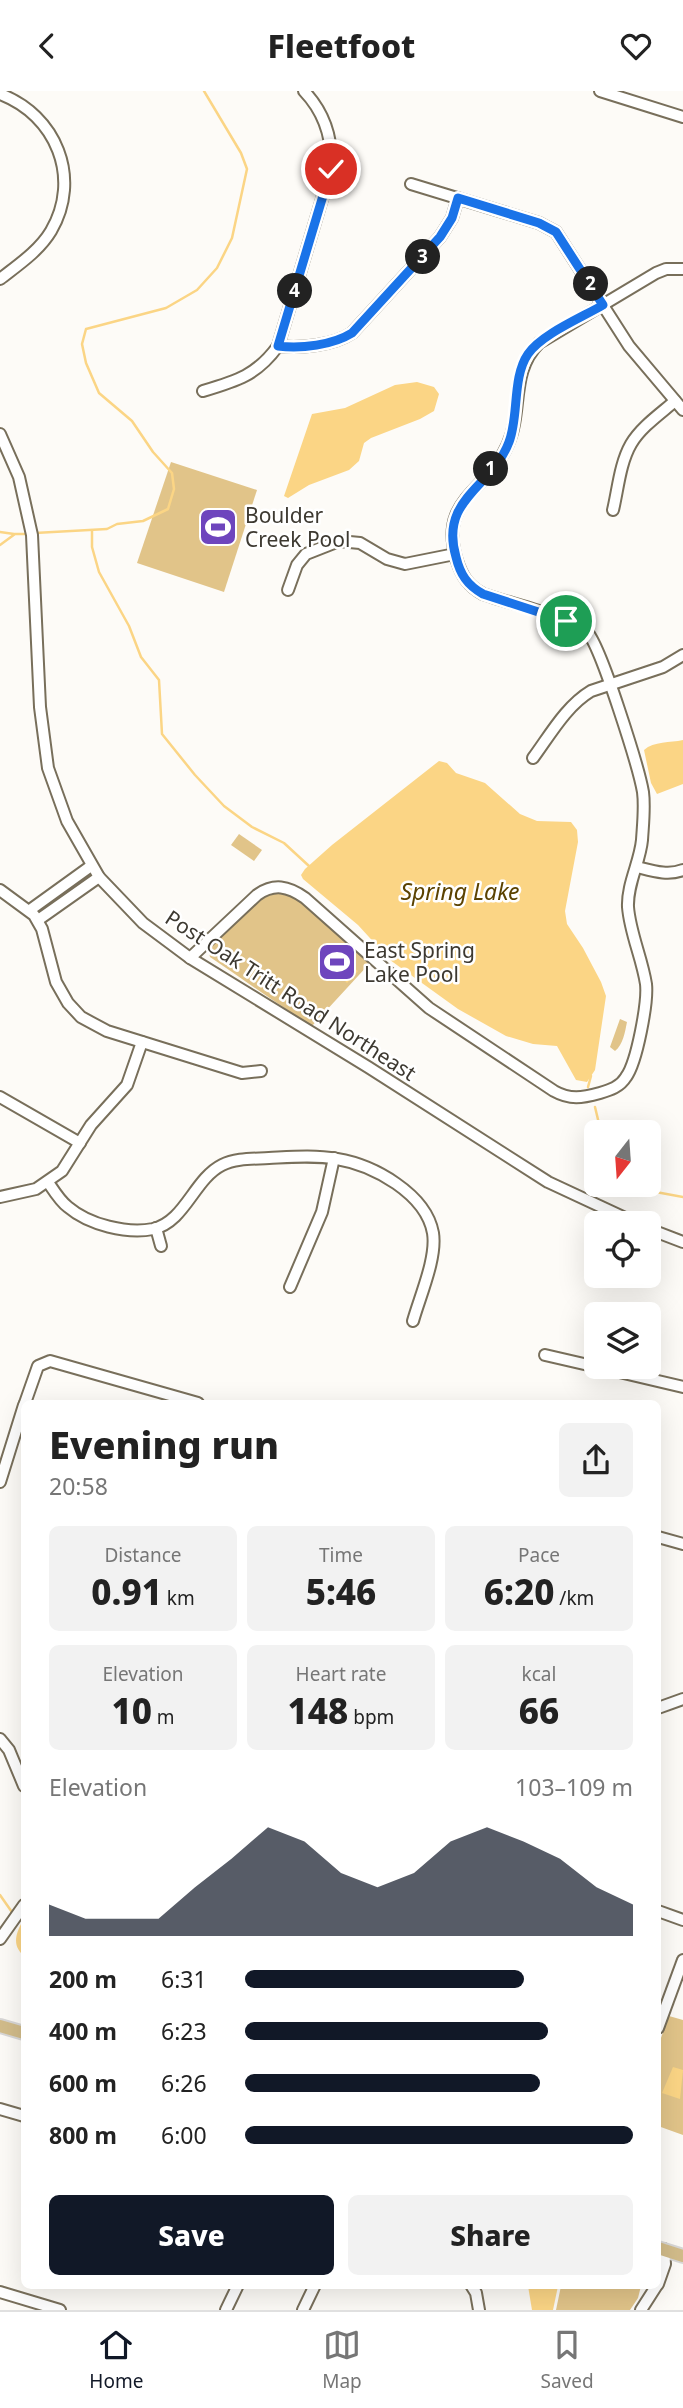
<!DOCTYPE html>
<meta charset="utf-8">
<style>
:root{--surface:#fff;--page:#f2f2f2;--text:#222;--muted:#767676;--line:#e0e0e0;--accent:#111827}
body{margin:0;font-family:"Noto Sans",sans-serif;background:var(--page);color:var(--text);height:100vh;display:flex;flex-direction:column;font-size:26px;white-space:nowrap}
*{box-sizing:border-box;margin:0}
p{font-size:23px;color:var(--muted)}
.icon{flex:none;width:38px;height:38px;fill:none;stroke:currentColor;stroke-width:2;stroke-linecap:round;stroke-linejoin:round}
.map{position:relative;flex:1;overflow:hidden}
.sheet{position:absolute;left:21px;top:1309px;width:640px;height:889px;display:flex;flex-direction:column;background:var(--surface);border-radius:10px;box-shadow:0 7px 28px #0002}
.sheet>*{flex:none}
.needle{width:46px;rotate:197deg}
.tools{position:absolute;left:584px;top:1029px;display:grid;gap:14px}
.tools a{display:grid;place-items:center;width:77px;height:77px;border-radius:10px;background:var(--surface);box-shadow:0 7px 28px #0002;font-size:35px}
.pin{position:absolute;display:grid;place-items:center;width:60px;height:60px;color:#fff;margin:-30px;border:4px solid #fff;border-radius:50%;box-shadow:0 2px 7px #0007}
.km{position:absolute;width:35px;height:35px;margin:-18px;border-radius:50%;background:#222;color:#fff;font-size:19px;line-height:35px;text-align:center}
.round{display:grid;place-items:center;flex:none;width:74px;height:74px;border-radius:10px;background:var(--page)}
.overview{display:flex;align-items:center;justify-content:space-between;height:119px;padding:0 28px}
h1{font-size:38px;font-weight:800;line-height:52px}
.metrics{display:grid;grid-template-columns:repeat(3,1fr);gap:10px;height:119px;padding:7px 28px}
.metrics div{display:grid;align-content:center;border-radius:10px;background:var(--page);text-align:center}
.metrics b{font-size:35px;font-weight:800}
.metrics small{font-size:19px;font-weight:400}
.metrics p{font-size:19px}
.chart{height:196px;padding:14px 28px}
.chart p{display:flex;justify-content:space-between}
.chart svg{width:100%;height:126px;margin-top:7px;fill:var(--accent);opacity:.7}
.button{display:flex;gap:14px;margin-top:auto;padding:14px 28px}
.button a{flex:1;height:80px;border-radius:10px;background:var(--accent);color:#fff;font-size:28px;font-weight:800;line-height:80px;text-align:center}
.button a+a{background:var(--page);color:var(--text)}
ul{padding:0 28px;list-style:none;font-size:23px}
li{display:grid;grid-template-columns:112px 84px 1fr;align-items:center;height:52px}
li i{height:18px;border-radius:9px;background:var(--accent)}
header{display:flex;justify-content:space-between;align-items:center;height:91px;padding:0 28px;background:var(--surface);font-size:32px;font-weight:800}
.tab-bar{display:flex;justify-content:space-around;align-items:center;height:98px;border-top:2px solid var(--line);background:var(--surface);font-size:19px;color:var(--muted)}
.tab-bar a{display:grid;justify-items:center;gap:4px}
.tab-bar .selected{color:var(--accent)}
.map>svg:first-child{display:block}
.green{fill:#e1c489}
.water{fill:#fbd585}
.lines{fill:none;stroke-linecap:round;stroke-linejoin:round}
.stream{stroke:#fbd585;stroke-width:2.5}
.minor-casing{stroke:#786f5b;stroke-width:14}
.major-casing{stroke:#d8d7d6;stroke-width:16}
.minor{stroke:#fff;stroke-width:10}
.major{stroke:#d2bc8a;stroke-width:12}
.route-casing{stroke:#fff;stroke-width:14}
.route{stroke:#1a73e8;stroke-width:9}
.labels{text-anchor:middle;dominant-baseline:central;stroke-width:5;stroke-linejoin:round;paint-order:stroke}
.poi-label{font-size:21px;fill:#3d3931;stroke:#fff;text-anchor:start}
.street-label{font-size:21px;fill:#3d3931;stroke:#fff}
.water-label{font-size:23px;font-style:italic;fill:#5b4200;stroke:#fff}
</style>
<header><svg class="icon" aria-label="back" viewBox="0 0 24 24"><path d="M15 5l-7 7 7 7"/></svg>Fleetfoot<svg class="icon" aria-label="heart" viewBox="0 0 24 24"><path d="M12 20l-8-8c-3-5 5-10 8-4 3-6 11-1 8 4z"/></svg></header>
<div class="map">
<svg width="683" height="2219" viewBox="0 0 683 2219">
<rect width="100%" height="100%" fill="#fdfbf7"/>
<g class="green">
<polygon points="171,371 257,399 224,501 137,472"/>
<polygon points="239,743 262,759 254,770 231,754"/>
<path d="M 272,802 L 288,804 L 298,809 L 370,872 L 312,935 C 277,913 244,889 210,866 L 208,857 L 266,804 Z"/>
<path d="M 620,928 L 627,931 C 625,941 623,954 615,960 L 610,956 Z"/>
<polygon points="669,1925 683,1929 683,2044 658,2035 658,1955"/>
<polygon points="561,2195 641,2195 638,2207 630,2219 556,2219"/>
</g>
<g class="water">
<polygon points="417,291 434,296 439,303 434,320 420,328 371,347 364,352 359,370 349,379 309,394 288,407 284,405 312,323 345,317 395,294"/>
<polygon points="219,427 226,428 227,434 219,443 211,443 211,435"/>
<path d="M 683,649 L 683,693 L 657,703 L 651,692 L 644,659 C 654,650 670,652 683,649 Z"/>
<polygon points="439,670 447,672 456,682 485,692 520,723 537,730 571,731 577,739 578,751 565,820 567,833 583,857 601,891 606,905 595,979 587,991 576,989 557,955 533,953 506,945 458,918 390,869 358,834 303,788 301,784 305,778 332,754"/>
<polygon points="336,863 358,880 347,892 337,881 331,886 323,878"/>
<path d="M 24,1828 L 24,1865 C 11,1854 16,1841 24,1828 Z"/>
<polygon points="673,1976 683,1979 680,2008 662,2002"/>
<polygon points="528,2195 558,2195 553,2219 532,2219"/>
</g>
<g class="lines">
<g class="stream">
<polyline points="92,440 92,456 99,481 129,535 141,566 159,589 162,643 195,684 224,715 252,736 284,752 309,775"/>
<polyline points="0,441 14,443"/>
<polyline points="35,442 107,438 117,433 143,430 168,418 174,398 172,382 153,361 132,330 99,302 86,272 82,253 86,238 166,217 197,199 217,177 232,147 247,78 241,62 204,0"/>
<polyline points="0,454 15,443 28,443"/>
<polyline points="588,996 591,985 588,982"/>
<polyline points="595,1016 601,1041"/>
<polyline points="635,1094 645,1099 683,1106"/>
<polyline points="0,1804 14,1824"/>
</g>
<defs>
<g id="minor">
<polyline points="600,0 683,26"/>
<path d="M 0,3 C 56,24 82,87 51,140 C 39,160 18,174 0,188"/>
<polyline points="411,93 539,132 556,141 629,255 683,319"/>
<path d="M 278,255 C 300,258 334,254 352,242 L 440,146 L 452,127 L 458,107"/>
<path d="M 203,300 C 237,290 257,284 278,255 L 331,78 C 333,47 325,22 304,0"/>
<polyline points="0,343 19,386 32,444 40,616 48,677 67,730 99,786 143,832 190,867 368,976 548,1091 636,1132"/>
<path d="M 613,419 C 618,398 620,372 631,353 C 641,336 660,323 675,310"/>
<polyline points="288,499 297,474 306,463 339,450 360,452 387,468 405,473 455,463"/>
<path d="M 533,667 C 550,644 566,615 591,600 L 663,576 L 683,564"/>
<path d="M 637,776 C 653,780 668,785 683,779"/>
<polyline points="0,799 34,824 42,838 56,891 68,912 81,926 107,940 242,982 261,980"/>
<polyline points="30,819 91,775"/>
<polyline points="38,829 99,786"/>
<path d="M 190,867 L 257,804 C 274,792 288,795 305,807 L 429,917 L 554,1000 C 570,1009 582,1007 600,1002 C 610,999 620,996 626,986 C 637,971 648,911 646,893 C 642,867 630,842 628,816 C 627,793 640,771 642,749 C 643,733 645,716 643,701 C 639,678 601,555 587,541 C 571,526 507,512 483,503 C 468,495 462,485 457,470 C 437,407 488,401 508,353 C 523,319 510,281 539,252 L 656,182 L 666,178 L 683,178"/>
<polyline points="0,1006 80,1052"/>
<path d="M 48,1091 C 54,1100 60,1110 68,1116 C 89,1134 127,1143 153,1138 C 185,1131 194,1088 222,1074 C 236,1067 253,1068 269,1067 C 291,1066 315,1064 337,1068 C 374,1074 426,1103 433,1142 C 437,1167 420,1205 413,1230"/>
<polyline points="0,1106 36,1098 62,1080 91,1034 127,994 142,951"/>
<polyline points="156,1137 161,1155"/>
<polyline points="649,1138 683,1151"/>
<polyline points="290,1196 322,1121 334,1067"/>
<polyline points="545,1264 597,1276"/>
<polyline points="598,1276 683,1296"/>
<polyline points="25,1312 38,1275 50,1270 198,1312"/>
<polyline points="0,1391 24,1314"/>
<polyline points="658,1446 683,1453"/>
<polyline points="658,1617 683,1608"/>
<polyline points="0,1648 9,1659 24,1695"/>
<polyline points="658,1820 683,1829"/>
<polyline points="0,1848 24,1814"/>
<polyline points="658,1937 683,1869"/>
<polyline points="0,2018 24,2025"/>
<polyline points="658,2193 665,2173 664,2158"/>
<polyline points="471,2194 476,2202 479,2219"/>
<polyline points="0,2201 60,2219"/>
<polyline points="226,2219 238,2194"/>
<polyline points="303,2219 315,2194"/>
<polyline points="641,2219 657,2194"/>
</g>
<g id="major">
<polyline points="0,1935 24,1942"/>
<polyline points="658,2157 683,2165"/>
</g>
</defs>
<use href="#minor" class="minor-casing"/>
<use href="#major" class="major-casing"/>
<use href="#minor" class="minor"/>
<use href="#major" class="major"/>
</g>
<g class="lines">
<defs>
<path id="route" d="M 331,78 L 278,255 C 301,258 333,254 352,242 L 440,146 L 452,127 L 458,107 L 539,132 L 556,141 L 603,214 C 581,227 542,243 528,263 C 512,286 519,326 509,351 C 492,397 439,407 456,466 C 460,483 467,494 483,503 L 566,530"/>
</defs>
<use href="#route" class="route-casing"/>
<use href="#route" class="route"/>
</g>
<defs>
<symbol id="stadium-square" viewBox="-11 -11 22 22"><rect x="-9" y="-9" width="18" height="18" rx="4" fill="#6e45bd" stroke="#fff"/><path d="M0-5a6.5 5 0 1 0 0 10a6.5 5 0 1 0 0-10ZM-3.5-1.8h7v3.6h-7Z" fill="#fff"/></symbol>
</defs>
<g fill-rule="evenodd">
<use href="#stadium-square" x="196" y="414" width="44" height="44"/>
<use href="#stadium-square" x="315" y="849" width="44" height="44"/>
</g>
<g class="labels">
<g class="poi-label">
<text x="245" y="424">Boulder<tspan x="245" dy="24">Creek Pool</tspan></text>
<text x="364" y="859">East Spring<tspan x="364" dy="24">Lake Pool</tspan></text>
</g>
<g class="street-label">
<text transform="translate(291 904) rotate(33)">Post Oak Tritt Road Northeast</text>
</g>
<g class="water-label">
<text x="460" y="800">Spring Lake</text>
</g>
</g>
</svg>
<div class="tools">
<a><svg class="needle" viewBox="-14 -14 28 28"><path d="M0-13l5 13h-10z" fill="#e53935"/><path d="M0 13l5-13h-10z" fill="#767676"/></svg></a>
<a><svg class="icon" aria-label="locate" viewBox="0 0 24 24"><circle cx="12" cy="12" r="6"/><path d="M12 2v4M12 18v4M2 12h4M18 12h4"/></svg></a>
<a><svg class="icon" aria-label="layers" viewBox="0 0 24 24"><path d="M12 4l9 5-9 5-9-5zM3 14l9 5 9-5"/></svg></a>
</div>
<div class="pin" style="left:566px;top:530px;background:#1e9e55"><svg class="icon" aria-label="arrive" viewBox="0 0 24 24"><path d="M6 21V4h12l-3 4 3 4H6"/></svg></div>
<div class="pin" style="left:331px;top:78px;background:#d93025"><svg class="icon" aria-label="check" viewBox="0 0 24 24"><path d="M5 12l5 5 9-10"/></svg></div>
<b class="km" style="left:491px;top:378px">1</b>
<b class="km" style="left:591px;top:193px">2</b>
<b class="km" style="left:423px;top:166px">3</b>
<b class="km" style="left:295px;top:200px">4</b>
<section class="sheet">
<div class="overview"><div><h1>Evening run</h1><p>20:58</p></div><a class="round"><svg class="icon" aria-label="share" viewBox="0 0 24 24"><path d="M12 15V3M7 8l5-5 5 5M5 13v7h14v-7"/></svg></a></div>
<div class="metrics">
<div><p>Distance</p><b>0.91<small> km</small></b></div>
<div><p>Time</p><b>5:46</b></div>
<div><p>Pace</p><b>6:20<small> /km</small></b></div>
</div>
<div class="metrics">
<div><p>Elevation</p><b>10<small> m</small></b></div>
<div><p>Heart rate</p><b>148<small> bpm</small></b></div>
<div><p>kcal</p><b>66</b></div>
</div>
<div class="chart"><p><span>Elevation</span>103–109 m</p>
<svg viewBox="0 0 160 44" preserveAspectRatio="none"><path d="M0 44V33L10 38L20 38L30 38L40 27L50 17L60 6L70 11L80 22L90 27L100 22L110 11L120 6L130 11L140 17L150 27L160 33V44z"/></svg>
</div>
<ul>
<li><b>200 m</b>6:31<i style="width:72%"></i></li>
<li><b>400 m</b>6:23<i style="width:78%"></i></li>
<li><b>600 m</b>6:26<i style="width:76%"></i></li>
<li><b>800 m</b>6:00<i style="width:100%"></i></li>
</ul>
<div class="button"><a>Save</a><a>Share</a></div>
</section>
</div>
<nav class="tab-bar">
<a class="selected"><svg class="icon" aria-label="home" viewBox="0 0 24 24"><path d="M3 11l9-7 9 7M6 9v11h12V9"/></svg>Home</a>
<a><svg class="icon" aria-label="map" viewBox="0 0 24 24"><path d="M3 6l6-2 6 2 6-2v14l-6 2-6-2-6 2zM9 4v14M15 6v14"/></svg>Map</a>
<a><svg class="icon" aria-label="saved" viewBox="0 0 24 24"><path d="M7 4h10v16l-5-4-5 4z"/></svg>Saved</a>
</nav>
